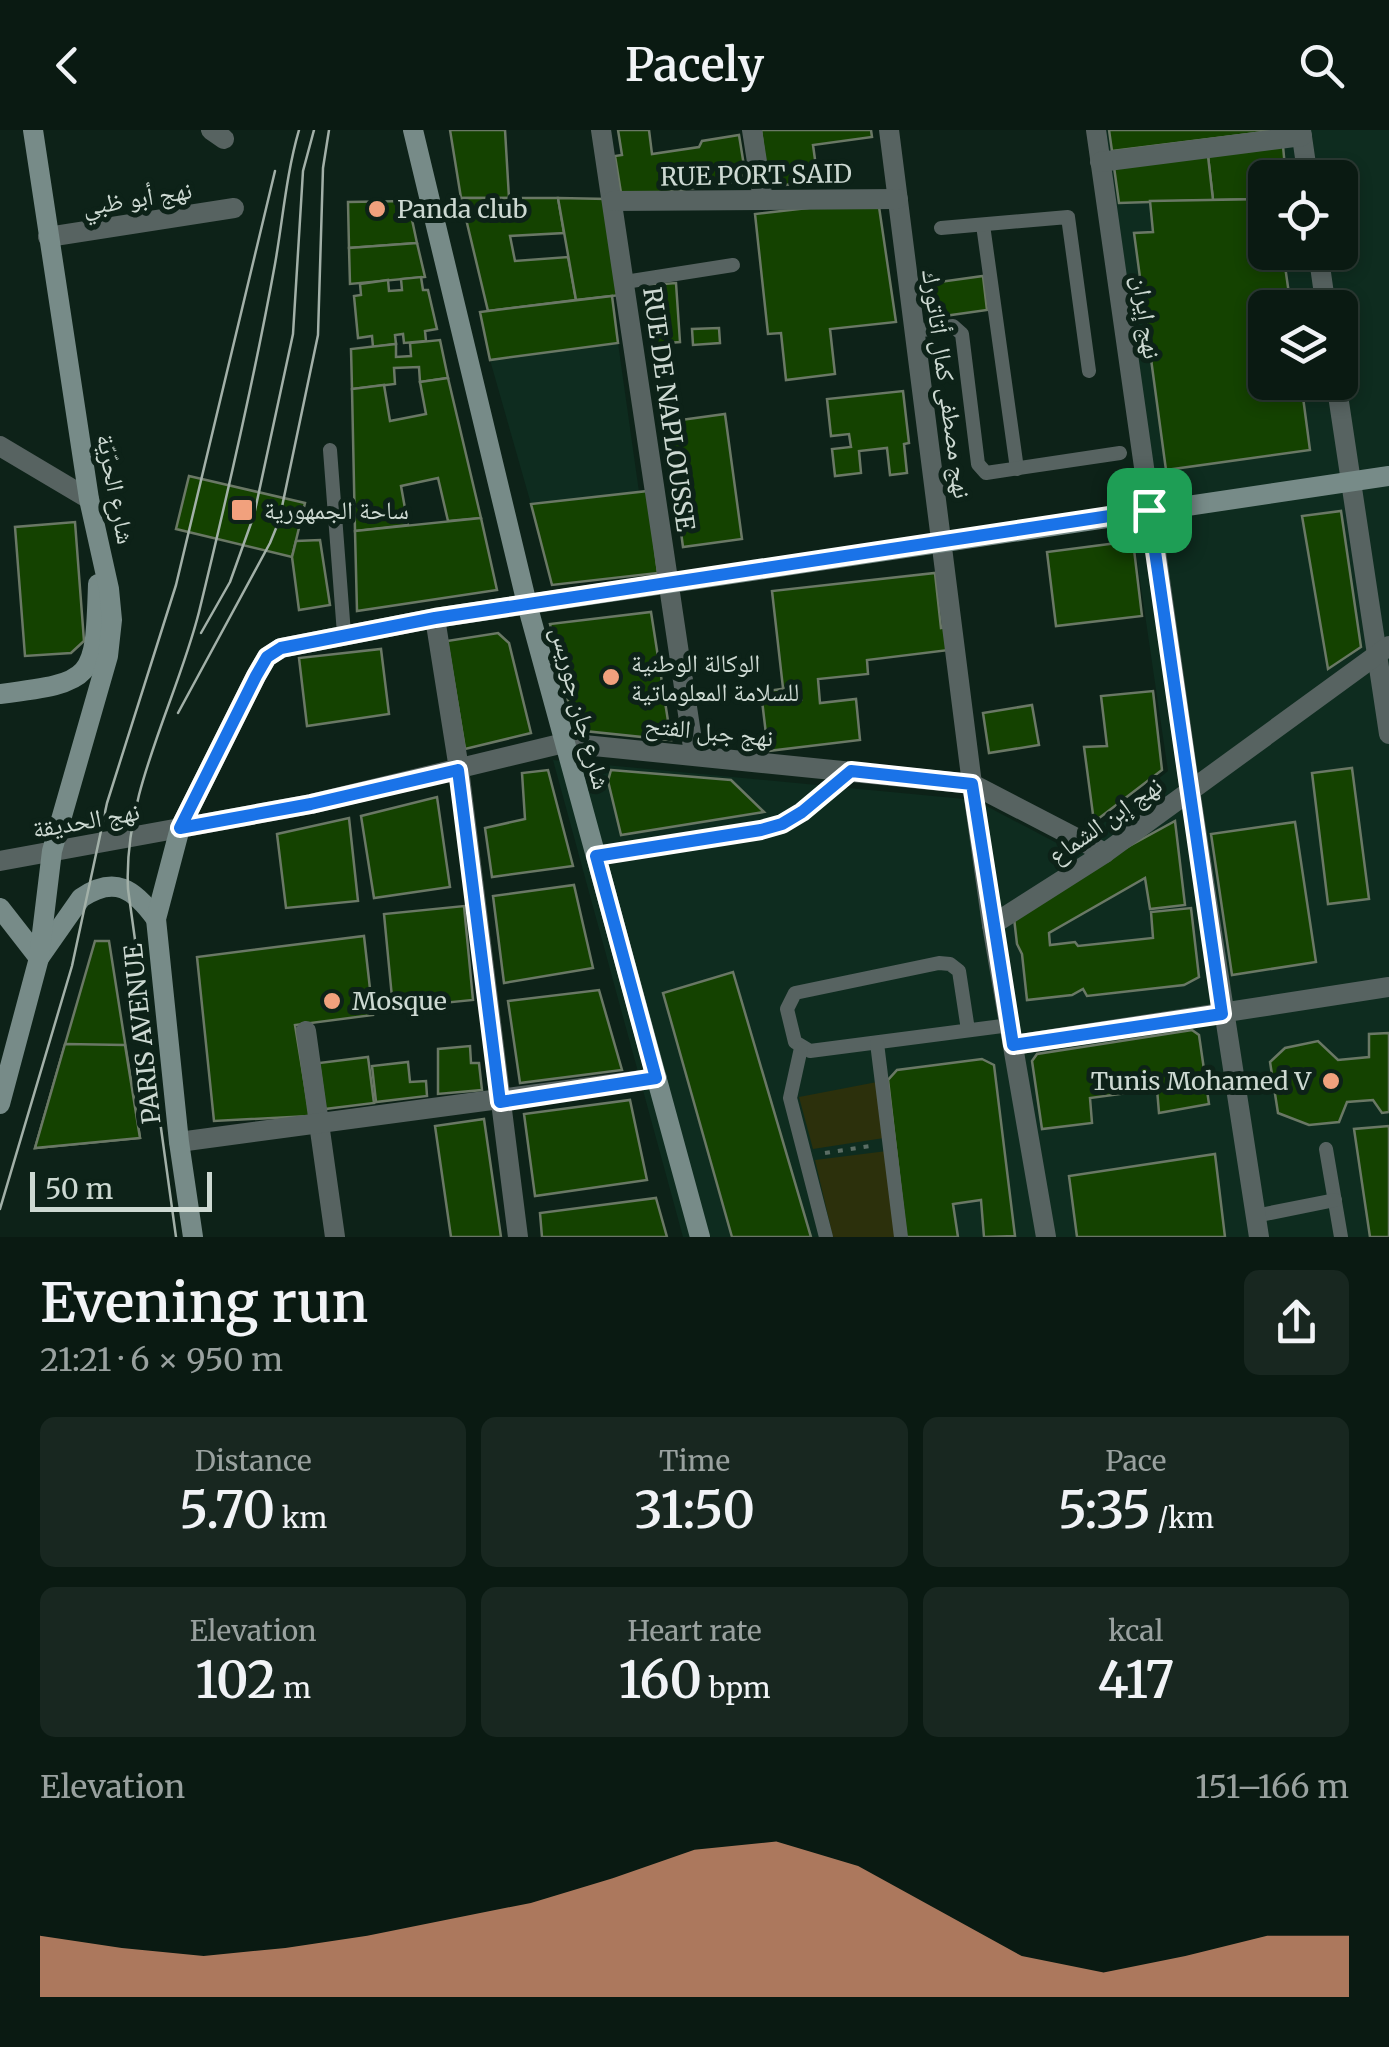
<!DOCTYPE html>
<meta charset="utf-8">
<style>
:root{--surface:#0a1a12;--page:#182720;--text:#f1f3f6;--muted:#99a19f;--line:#2a3832;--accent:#f1a17d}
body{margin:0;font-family:Merriweather,"Noto Naskh Arabic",serif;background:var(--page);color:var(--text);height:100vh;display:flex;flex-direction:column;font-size:38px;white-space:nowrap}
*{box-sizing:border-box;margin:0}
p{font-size:32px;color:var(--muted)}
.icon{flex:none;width:55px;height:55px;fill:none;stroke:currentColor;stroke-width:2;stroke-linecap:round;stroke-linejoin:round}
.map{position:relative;height:1107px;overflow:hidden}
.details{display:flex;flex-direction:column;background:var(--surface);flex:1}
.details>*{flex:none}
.fabs{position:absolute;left:1248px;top:30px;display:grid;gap:20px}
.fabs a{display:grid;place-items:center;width:110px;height:110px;border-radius:15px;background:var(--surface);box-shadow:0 5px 15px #0003,0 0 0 2px var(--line);font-size:50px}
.scale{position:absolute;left:30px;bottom:25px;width:182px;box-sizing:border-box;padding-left:10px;border:5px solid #cdd9d2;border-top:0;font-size:28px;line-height:35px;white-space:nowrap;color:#cdd9d2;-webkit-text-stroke:8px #0d2218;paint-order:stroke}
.pin{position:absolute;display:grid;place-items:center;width:85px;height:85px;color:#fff;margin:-42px;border-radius:20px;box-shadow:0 5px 15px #0006}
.round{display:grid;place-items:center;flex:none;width:105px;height:105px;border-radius:15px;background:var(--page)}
.overview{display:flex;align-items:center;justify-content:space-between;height:170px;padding:0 40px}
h1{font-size:55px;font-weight:600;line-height:75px}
.metrics{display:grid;grid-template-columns:repeat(3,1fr);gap:15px;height:170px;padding:10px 40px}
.metrics div{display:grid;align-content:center;border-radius:15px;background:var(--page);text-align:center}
.metrics b{font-size:50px;font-weight:600}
.metrics small{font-size:28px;font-weight:400}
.metrics p{font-size:28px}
.chart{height:280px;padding:20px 40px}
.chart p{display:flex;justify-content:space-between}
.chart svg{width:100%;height:180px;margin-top:10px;fill:var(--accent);opacity:.7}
header{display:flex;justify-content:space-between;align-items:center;height:130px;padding:0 40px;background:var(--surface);font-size:45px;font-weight:600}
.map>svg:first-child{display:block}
.built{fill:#0e2c1f;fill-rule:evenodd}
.green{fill:#2c300c}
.building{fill:#144200;stroke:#6a7865;stroke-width:2.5}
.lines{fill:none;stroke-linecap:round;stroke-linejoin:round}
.path{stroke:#5b6d64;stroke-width:4;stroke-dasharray:5 8;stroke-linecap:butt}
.service{stroke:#576361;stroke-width:14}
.pedestrian{stroke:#576361;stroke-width:20}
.minor{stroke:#576361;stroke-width:20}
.tertiary{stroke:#576361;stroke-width:20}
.secondary{stroke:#778b88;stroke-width:20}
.tram{stroke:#a2b0a8;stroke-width:2.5}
.route-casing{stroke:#fff;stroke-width:20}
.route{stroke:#1a73e8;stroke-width:12}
.poi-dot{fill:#f1a17d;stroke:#0d2218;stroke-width:4}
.labels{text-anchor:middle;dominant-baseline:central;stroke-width:10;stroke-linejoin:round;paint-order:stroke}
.street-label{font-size:25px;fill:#cdd9d2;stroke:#0d2218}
.poi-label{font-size:25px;fill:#cdd9d2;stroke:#0d2218;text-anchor:start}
</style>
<header><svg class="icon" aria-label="back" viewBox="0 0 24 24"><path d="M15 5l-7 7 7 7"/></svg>Pacely<svg class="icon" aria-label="search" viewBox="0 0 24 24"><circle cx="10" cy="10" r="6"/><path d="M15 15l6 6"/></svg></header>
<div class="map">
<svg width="1389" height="1107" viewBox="0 0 1389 1107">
<rect width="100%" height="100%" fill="#0d2218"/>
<g class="built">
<path d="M 1102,0 L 1389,0 L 1389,1107 L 683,1107 L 553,630 L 975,670 L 1070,720 L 1168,641 L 1134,410 L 1160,405 ZM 1265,48 L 1340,48 L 1340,122 L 1265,122 ZM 1265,178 L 1340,178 L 1340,252 L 1265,252 Z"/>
<polygon points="618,213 639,362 531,374 490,230"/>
</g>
<g class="green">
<polygon points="877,952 884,1008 813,1019 799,967"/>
<polygon points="887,1021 897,1107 833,1107 815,1030"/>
</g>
<g class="building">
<polygon points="450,0 505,0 509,68 461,68"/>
<polygon points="618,0 649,0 652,24 699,17 702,11 739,5 745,42 740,51 622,69 615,26 622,25"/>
<polygon points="761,0 871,0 872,7 813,15 818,51 768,57"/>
<polygon points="1109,0 1281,0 1112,21"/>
<polygon points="1283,16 1286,48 1265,48 1265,69 1213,70 1208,26"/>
<polygon points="1208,26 1213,70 1119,73 1114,37"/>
<polygon points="461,68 558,68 564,103 510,106 515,131 568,127 576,170 488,181"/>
<polygon points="558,68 608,69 621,165 576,170"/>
<polygon points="1265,69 1265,122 1283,122 1291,178 1265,178 1265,252 1301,252 1310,320 1166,340 1134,103 1153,102 1150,71"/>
<polygon points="878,70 896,192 830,199 835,244 786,250 781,203 768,204 755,84"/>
<polygon points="408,71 417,113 349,118 348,72"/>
<polygon points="417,113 425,147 350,154 349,118"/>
<polygon points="983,146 987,180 937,187 932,153"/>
<polygon points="421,147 423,160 428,160 437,199 425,201 426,211 404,213 403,204 395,205 396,214 373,217 372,206 358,208 354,166 361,165 360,154 388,150 389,161 402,160 401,149"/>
<polygon points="676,153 680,212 654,214 650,155"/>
<polygon points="612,166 618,213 490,230 480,182"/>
<polygon points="719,198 720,213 693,215 692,199"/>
<polygon points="440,210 448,248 420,252 419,237 394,238 395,254 352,259 351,219 396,214 396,227 411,226 410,213"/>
<polygon points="448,248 481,388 448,391 438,348 401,356 408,395 355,401 352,259 384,255 390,291 426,284 420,252"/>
<polygon points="903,261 909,313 904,314 907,343 890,345 887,318 859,321 861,343 835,346 832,319 851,317 849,304 831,306 827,269"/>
<polygon points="725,284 742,409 683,417 666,292"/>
<polygon points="189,346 305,373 292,427 176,399"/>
<polygon points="648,361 658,443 552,455 531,374"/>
<polygon points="1341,381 1361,517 1328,539 1302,386"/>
<polygon points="481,388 497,460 357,481 355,401"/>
<polygon points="75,392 84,511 71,523 25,526 15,397"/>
<polygon points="320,410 330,475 299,480 292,427 296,411"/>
<polygon points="1133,411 1142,486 1056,496 1047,422"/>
<polygon points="935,443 941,498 946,497 949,520 867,530 868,544 818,549 820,573 856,569 860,610 768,621 761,562 782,559 783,572 801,570 799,557 783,558 772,461"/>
<polygon points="651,482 671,610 575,600 550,494"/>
<polygon points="498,503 509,513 531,603 465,619 447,511"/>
<polygon points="381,519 389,584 307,596 299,528"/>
<polygon points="1153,561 1162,640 1094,692 1084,617 1107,616 1101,566"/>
<polygon points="1032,575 1039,615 989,623 983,583"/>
<polygon points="1352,638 1369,769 1328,774 1312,643"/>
<polygon points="548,640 573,736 492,747 485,698 525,689 522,643"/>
<polygon points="611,640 731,650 764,682 621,705 608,651"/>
<polygon points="437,667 450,757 374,768 361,686"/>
<polygon points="349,688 358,771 286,778 277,704"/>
<polygon points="1175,691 1185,775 1150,779 1145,748 1049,803 1050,815 1075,812 1078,816 1153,808 1151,782 1191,778 1199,847 1184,855 1087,866 1083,859 1072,865 1027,870 1022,824 1017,814 1014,788 1040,765"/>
<polygon points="1295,692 1316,832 1232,845 1211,704"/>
<polygon points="574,755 593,838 504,853 493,766"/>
<polygon points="464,776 473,870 393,878 384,784"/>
<polygon points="364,806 373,885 295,895 310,986 214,991 197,827"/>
<polygon points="95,811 109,811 140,1008 35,1018"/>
<polygon points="733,842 811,1107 732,1107 663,863"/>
<polygon points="599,860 622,940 520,953 508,871"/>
<polygon points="1192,900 1199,905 1209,974 1159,983 1157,959 1090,968 1092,993 1042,999 1032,931 1037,924"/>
<polygon points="1389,903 1389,982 1382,983 1373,970 1347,972 1339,992 1309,995 1278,983 1270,932 1285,918 1318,911 1338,930 1369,927 1369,904"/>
<polygon points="65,914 125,915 140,1008 35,1018"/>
<polygon points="470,916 471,933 479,933 482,960 438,964 438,919"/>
<polygon points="368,927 374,973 325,979 319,933"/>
<polygon points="982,929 994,935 1015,1106 984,1107 981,1070 953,1074 958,1107 906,1107 888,950 897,940"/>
<polygon points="408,932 410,952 426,951 427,966 376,972 372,936"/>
<polygon points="630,970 647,1050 535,1066 524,984"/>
<polygon points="484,989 501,1107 451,1107 435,996"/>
<polygon points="1389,996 1389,1107 1370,1107 1354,999"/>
<polygon points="1215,1024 1225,1107 1077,1107 1069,1046"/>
<polygon points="656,1068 667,1107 542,1107 540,1083"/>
</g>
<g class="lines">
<polyline class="path" points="825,1023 870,1016"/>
<g class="service">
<polyline points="983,95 1017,339"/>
<polyline points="941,98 1068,87 1089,241"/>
<polyline points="625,152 733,135"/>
<polyline points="914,201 953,196 962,204 978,334 986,343 1120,323"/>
<polyline points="330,320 344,504"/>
<polyline points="595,726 761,701 782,694 802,682 851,641"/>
<polyline points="968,900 959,841 950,834 939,833 795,863 787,879 795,912 810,921 1010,895"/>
<polyline points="877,913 901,1107"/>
<polyline points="801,918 790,968 826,1107"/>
<polyline points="1326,1019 1341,1107"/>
<polyline points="1255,1086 1335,1070"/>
</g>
<polyline class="pedestrian" points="211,0 224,9"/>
<g class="minor">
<polyline points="601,0 694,624"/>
<polyline points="752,0 763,70"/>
<polyline points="889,0 972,654 992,795 1046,1107"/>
<polyline points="1096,0 1190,660 1259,1107"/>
<polyline points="1301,0 1308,48"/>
<polyline points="1100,32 1302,6"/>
<polyline points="613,71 898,69"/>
<polyline points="48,107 234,78"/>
<polyline points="1318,122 1326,178"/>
<polyline points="1336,252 1389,604"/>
<polyline points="435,488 459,639 518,1107"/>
<polyline points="0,731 311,674 564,613 972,654 1105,723"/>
<polyline points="992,795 1105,723 1389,516"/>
<polyline points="306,901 335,1107"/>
<polyline points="1013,915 1389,857"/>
<polyline points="179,1012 657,948"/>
</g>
<polyline class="tertiary" points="0,316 89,369"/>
<g class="secondary">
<polyline points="413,0 527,474 700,1107"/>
<path d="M 0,564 C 95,552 95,550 98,454"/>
<path d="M 0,778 L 39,828 L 81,768 C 115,745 134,759 156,789"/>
<polyline points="0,974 39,828 52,721 108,526 112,490 109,459 89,369 33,0"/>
<polyline points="193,1107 179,1012 156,789 180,698 256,546 267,527 281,518 435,488 1389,346"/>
</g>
<g class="tram">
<polyline points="201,503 230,452 254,385 293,204 303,41 314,0"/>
<polyline points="178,583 270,413 279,391 318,205 323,38 329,0"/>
<polyline points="0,1079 72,836 107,673 176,455 275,41"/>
<path d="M 176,1107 L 128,759 C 123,663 176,573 199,482 C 227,367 254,250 275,134 C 283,89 286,45 299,0"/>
</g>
</g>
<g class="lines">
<defs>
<polygon id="route" points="1149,380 1222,884 1013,915 972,654 851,641 802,682 782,694 761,700 596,726 656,948 500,972 458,640 311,674 180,698 256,546 267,527 281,518 435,488"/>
</defs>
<use href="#route" class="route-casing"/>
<use href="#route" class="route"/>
</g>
<g class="poi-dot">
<circle cx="377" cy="79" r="10"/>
<rect x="230" y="368" width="24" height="24" rx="5"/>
<circle cx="611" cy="547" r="10"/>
<circle cx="332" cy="871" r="10"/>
<circle cx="1331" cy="951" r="10"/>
</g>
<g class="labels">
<g class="street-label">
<text transform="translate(756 45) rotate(-1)">RUE PORT SAID</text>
<text transform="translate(137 68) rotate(-9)">نهج أبو ظبي</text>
<text transform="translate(1147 187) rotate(82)">نهج إيران</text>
<text transform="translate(947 254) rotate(82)">نهج مصطفى كمال أتاتورك</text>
<text transform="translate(669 279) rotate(82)">RUE DE NAPLOUSSE</text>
<text transform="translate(116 359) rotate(79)">شارع الحرّيّة</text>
<text transform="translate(581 578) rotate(75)">شارع جان جوريس</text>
<text transform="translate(709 601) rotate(6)">نهج جبل الفتح</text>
<text transform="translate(86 690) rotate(-10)">نهج الحديقة</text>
<text transform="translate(1105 690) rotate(-35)">نهج إبن الشماع</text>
<text transform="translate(142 904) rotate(-96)">PARIS AVENUE</text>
</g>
<g class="poi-label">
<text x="397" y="79">Panda club</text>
<text x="264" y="380">ساحة الجمهورية</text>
<text x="631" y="533">الوكالة الوطنية<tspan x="631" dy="29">للسلامة المعلوماتية</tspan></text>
<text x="352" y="871">Mosque</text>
<text x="1311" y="951" text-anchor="end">Tunis Mohamed V</text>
</g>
</g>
</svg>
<div class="fabs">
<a><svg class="icon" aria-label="locate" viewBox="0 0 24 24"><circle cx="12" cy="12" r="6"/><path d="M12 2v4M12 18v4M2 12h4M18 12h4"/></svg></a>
<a><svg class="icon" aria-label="layers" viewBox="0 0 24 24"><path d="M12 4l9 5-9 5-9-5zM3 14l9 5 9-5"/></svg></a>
</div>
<div class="scale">50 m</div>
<div class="pin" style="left:1149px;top:380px;background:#1e9e55"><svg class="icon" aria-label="arrive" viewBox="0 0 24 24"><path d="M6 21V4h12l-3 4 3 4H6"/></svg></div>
</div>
<section class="details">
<div class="overview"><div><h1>Evening run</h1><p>21:21 · 6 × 950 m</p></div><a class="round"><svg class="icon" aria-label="share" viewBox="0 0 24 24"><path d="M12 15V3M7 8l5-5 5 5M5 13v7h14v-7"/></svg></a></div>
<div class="metrics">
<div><p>Distance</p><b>5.70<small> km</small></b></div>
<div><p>Time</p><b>31:50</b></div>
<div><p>Pace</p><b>5:35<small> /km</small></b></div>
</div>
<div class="metrics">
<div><p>Elevation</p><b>102<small> m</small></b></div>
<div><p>Heart rate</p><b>160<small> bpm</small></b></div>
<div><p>kcal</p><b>417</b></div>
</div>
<div class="chart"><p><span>Elevation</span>151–166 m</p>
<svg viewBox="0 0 160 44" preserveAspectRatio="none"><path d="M0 44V29L10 32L20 34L30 32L40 29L50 25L60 21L70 15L80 8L90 6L100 12L110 23L120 34L130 38L140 34L150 29L160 29V44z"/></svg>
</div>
</section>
